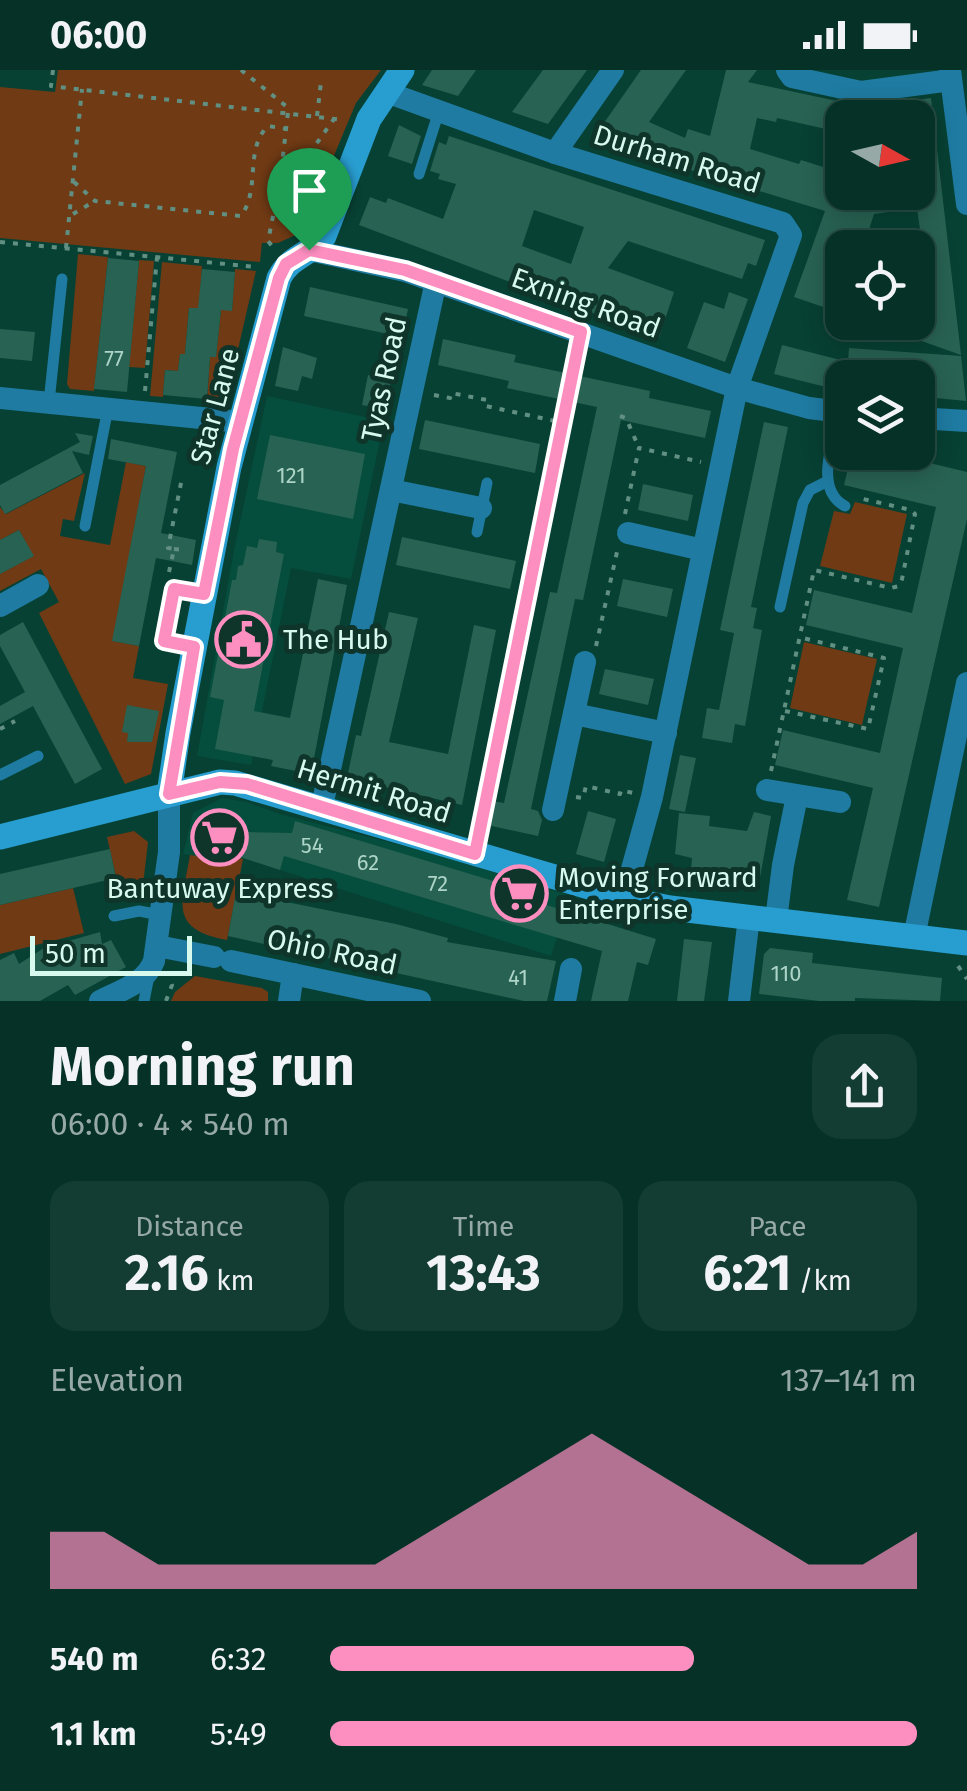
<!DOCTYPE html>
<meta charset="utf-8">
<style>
:root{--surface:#053126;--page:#133d32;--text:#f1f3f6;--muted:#97a9a7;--line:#264c43;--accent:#fd8ec0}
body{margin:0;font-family:"Fira Sans",sans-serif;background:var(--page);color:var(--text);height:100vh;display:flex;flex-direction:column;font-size:38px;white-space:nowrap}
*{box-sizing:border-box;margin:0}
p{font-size:32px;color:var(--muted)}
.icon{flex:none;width:55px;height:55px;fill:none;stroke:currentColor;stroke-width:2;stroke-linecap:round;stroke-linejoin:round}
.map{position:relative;height:931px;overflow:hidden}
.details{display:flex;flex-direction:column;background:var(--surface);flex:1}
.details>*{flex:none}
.needle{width:65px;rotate:98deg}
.controls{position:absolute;left:825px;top:30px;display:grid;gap:20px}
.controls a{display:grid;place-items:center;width:110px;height:110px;border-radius:20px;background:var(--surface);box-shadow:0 5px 25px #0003,0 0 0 2px var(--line);font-size:50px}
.scale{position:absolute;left:30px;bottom:25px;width:162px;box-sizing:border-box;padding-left:10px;border:5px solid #d8faee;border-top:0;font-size:28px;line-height:35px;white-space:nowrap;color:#d8faee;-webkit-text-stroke:8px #0f342a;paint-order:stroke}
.pin{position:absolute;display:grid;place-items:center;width:85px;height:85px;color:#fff;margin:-102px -42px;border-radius:50% 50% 50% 0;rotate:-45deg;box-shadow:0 0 10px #0007}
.pin .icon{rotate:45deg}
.round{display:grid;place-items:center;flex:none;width:105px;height:105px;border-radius:30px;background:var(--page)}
.overview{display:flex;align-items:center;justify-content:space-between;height:170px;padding:0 50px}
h1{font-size:55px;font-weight:700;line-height:75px}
.stats{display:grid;grid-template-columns:repeat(3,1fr);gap:15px;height:170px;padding:10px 50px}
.stats div{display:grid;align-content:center;border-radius:25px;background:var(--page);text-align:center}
.stats b{font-size:50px;font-weight:700}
.stats small{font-size:28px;font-weight:400}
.stats p{font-size:28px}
.chart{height:280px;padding:20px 50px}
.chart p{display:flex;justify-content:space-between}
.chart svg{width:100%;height:180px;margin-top:10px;fill:var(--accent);opacity:.7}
ul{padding:0 50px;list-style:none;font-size:32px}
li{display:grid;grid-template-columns:160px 120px 1fr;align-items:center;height:75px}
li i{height:25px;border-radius:12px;background:var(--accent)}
.status{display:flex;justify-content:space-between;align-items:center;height:70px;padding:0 50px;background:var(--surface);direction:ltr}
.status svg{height:28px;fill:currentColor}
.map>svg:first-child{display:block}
.built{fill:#054d3d}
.green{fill:#6f3a14}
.building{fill:#286252;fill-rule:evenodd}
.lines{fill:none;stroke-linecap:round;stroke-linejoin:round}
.path{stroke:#619083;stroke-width:4;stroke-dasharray:5 8;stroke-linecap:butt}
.lane{stroke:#1f7ba2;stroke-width:11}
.street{stroke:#1f7ba2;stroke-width:22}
.secondary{stroke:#289dd0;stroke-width:25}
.route-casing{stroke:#fff;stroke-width:20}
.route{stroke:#fd8ec0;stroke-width:12}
.labels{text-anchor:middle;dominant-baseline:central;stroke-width:10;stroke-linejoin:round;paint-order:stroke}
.number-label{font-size:22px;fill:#acd4c7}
.street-label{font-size:28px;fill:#d8faee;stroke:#0f342a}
.poi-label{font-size:28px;fill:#d8faee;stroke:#0f342a;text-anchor:start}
</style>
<div class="status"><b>06:00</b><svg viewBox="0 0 49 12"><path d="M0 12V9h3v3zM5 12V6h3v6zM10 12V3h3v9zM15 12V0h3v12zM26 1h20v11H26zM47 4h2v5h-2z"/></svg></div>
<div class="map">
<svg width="967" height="931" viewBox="0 0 967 931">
<rect width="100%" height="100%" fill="#074133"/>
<g class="built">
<polygon points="267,326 384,351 351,509 291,498 251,695 197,686 234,480"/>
<polygon points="222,728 247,732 280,744 434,784 570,826 551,886 230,784 222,790 183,784 193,743"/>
</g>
<g class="green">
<polygon points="58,0 381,0 356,33 302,162 278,173 262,173 260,192 0,168 0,17 55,22"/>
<polygon points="78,184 108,187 94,321 70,319 67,314"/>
<polygon points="139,190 154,191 145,298 129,297"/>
<polygon points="162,192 202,196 199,238 189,238 185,284 180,285 178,301 165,300 163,327 150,326"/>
<polygon points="235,199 256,201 231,310 217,331 207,330 210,287 216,286 221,240 232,240"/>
<polygon points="126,392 146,396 113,571 139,576 133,608 168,614 151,704 125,714 39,543 59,532 41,499 0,521 0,504 33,486 19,460 0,470 0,437 6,444 85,403 74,451 63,449 60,466 110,475"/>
<polygon points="855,432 907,444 892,513 820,496 834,441 850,444"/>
<polygon points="804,572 877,589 862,655 790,638"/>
<polygon points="134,761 148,772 143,815 119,820 107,767"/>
<path d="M 224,784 L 243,789 L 227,870 C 168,859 182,833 190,785 L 221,790 Z"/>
<polygon points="73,818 84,863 0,884 0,835"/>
<polygon points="195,906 262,918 268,922 268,931 171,931 175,922"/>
</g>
<g class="building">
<polygon points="432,0 476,0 458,26 422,15"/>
<polygon points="543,0 587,0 548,54 512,42"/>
<polygon points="641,0 686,0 649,52 685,68 688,59 710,66 726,0 757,0 748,12 879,40 878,48 842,48 839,62 777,48 776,52 757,48 750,79 799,94 801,90 839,102 832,122 918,122 918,48 897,48 895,33 931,28 961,285 916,269 918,199 926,202 917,138 874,144 863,178 842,178 842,228 838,242 794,227 825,141 592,70"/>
<polygon points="399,55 421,66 412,94 388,86"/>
<path d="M 449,66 L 765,170 L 756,196 L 748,193 L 742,209 L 628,171 L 608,198 L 674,222 L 659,268 L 359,155 L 370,127 L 386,133 L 388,128 L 443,149 L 456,114 L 438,109 L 440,104 L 430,101 L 439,72 L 446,75 ZM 534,140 L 584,157 L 571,194 L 522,176 Z"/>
<polygon points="108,188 139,191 127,322 94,319"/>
<polygon points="202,199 235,202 232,241 221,240 216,287 210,287 207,329 163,325 165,300 178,301 180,284 185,284 189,238 198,238"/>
<polygon points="310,217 408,239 402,267 304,246"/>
<polygon points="729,222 748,229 725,292 687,278 704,232 724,239"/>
<polygon points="0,259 35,262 32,291 0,288"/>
<polygon points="443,269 516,285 514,292 650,321 649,328 711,341 705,368 621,350 583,530 575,529 531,739 538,741 542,750 538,766 487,755 492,731 504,733 550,522 557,523 597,337 507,318 509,311 438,295"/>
<polygon points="782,275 848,292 849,278 961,286 966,331 926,327 923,308 842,308 842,321 774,304"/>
<polygon points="283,277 317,288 312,309 302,306 298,321 275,316"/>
<polygon points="368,305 391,310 385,339 362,335"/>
<polygon points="425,350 540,374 535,403 419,379"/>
<polygon points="764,352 788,357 751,537 757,538 753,558 762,560 745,656 735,654 732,673 702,668 707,638 719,640 734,563 720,560"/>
<polygon points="75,363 93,366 89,385 72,381 83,403 5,444 0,435 0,415 80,372"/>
<polygon points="270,365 365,384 353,449 257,429"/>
<polygon points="111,369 177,382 161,463 196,470 192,495 156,488 139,576 112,571 146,396 108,389"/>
<polygon points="852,382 884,382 967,402 967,449 879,837 847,830 873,718 775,695 783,660 880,683 903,578 806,555 814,520 912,543 936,437 844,415"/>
<polygon points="643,414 693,425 688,451 638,440"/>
<polygon points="19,460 34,486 0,504 0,470"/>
<polygon points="402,467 516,491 510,519 396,495"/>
<polygon points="259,469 277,472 276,482 284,484 254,641 290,648 318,509 347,515 311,704 271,696 273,690 215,679 224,630 210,627 232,510 236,510 238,496 243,495 247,476 257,478"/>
<polygon points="623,509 673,519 667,547 617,536"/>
<polygon points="389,542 418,548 389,672 448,684 474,555 496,560 462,735 385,717 385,721 346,713 356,665 361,666"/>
<polygon points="23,552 102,699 75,714 33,636 0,654 0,636 25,622 0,576 0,565"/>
<polygon points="605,599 654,609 648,635 599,624"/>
<polygon points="127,635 159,641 152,672 127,672 128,663 122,662"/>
<polygon points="680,685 696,688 685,742 669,739"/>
<polygon points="588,741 616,749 604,792 576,784"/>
<polygon points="754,742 771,746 758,819 690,813 692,788 675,784 679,743 710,746 709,756 747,761"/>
<polygon points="295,751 543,826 540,833 656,869 648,895 637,892 628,931 591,931 602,881 284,786 280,800 225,782 222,790 195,786 201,761 292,763"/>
<polygon points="110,779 116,808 0,835 0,804"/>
<polygon points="236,822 396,854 448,868 447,872 556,891 547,931 524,931 228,866"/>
<polygon points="100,862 102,874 111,870 126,897 75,925 68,915 40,931 0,931 0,890 14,883 19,894 44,878"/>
<polygon points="684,869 712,872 704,931 677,931"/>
<polygon points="770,878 813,883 812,893 942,908 940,931 855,928 855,931 819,931 759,924 764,884"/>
</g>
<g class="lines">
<g class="path">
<polyline points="53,0 51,16 343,50"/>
<polyline points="241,0 286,36 288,42 280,112 268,171 275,180"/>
<polyline points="317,46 321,12"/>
<path d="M 74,112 L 95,131 L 241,146 C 261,119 244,79 268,56 L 287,59"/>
<polyline points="279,126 334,49"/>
<polyline points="73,144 95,131"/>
<polyline points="0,172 257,197"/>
<polyline points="66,178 82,19"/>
<polyline points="145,321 157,187"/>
<polyline points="434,325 450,328 451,323 487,330 486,336 564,353"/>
<polyline points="620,346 626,348 639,378"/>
<polyline points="625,444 639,378 701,392"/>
<polyline points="174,479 186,480"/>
<polyline points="169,502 174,479 168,478 182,408"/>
<polyline points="596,576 617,482"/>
<polyline points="785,641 868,659 884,588 799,567"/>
<polyline points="0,659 15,651"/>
<polyline points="771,701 814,500 891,518 899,516 902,509 915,444 911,440 859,428"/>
<polyline points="576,727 583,728 586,716 620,724 621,720 633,723"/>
<polyline points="480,759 577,283"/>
<polyline points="958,896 967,909"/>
<polyline points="166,931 172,915 170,908"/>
</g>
<g class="lane">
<polyline points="419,104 439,41"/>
<polyline points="49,332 62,209"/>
<path d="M 839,342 C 834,370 813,419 845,436"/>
<polyline points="85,456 108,338"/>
<polyline points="477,462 487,413"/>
<polyline points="780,537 803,433 810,420 826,412"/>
<polyline points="194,577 164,571 174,519 204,524"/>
<polyline points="0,705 38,686"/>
<polyline points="114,846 139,841 160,845"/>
<polyline points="144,931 149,906"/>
</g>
<g class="street">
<polyline points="787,0 792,7 861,22 951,10"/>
<polyline points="950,0 967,134"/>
<polyline points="386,22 555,83 783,153 791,165 737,318 652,727 624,828"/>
<polyline points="555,83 613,0"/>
<polyline points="309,180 405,201 737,318 809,338 842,342"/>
<polyline points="0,328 241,352"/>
<polyline points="918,348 967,351"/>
<polyline points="391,420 481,438"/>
<polyline points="628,463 703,480"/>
<polyline points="0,536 38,515"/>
<polyline points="574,644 666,663"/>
<polyline points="767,720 840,732"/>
<polyline points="322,736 436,211"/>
<polyline points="553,740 585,592"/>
<polyline points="776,850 783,795 797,726"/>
<polyline points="914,867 967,613"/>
<polyline points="157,876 214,887"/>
<polyline points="231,891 420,931"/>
<path d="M 100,931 C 121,920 145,914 154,891 L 169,782 L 169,724"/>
<polyline points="289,931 293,904"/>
<polyline points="565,931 571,899"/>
<polyline points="739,931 749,847"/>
</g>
<g class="secondary">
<path d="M 169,724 L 178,663 L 229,397 L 279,208 C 291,185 310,186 324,166 L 369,49 L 402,0"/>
<polyline points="0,767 220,712 235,713 640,832 670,838 967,873"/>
</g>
</g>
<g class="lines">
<defs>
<polygon id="route" points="309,180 405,200 581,262 475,784 247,714 220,712 169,724 194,577 164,571 174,519 204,524 233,379 279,208 286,194"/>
</defs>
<use href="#route" class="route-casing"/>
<use href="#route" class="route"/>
</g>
<defs>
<symbol id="civic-ring" viewBox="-11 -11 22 22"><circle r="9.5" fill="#0f342a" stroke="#fd8ec0" stroke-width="1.5"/><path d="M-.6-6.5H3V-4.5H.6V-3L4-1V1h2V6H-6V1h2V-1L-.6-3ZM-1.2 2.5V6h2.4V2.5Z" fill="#fd8ec0"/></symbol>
<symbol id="supermarket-ring" viewBox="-11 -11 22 22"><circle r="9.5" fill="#0f342a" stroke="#fd8ec0" stroke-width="1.5"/><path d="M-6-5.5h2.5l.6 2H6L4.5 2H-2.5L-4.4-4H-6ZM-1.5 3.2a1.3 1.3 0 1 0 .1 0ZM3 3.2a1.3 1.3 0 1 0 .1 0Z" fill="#fd8ec0"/></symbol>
</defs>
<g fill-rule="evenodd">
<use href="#civic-ring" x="212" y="538" width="63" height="63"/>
<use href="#supermarket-ring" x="188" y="736" width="63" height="63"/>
<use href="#supermarket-ring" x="488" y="792" width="63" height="63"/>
</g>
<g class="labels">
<g class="number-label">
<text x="114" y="288">77</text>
<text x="291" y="405">121</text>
<text x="312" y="775">54</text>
<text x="368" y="792">62</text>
<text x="438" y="813">72</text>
<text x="786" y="903">110</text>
<text x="518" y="907">41</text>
</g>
<g class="street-label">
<text transform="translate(677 89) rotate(17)">Durham Road</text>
<text transform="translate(586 233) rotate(20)">Exning Road</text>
<text transform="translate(384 309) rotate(-78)">Tyas Road</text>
<text transform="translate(215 336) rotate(-75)">Star Lane</text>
<text transform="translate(374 721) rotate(17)">Hermit Road</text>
<text transform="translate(332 882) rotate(12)">Ohio Road</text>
</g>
<g class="poi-label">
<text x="283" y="569">The Hub</text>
<text x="558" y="807">Moving Forward<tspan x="558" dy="32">Enterprise</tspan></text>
<text x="220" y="818" text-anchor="middle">Bantuway Express</text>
</g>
</g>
</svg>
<div class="controls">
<a><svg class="needle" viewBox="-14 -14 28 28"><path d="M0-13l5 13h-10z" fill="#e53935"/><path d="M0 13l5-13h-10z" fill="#97a9a7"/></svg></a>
<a><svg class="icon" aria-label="locate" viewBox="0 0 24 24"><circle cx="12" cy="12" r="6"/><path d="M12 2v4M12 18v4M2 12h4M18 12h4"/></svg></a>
<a><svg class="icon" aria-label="layers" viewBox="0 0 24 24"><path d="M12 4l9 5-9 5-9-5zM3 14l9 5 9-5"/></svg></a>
</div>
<div class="scale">50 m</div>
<div class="pin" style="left:309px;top:180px;background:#1e9e55"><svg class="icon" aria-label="arrive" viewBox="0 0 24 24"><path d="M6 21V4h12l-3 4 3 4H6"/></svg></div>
</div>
<section class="details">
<div class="overview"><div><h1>Morning run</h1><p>06:00 · 4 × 540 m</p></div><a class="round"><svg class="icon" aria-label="share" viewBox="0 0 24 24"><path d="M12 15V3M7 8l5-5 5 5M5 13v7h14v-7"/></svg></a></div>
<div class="stats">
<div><p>Distance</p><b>2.16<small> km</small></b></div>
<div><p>Time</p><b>13:43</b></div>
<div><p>Pace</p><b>6:21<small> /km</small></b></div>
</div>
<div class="chart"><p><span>Elevation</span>137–141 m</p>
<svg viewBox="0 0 160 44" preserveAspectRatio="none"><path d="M0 44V30L10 30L20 38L30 38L40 38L50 38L60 38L70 30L80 22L90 14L100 6L110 14L120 22L130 30L140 38L150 38L160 30V44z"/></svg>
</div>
<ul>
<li><b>540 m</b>6:32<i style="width:62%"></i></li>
<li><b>1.1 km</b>5:49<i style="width:100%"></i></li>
</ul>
</section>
